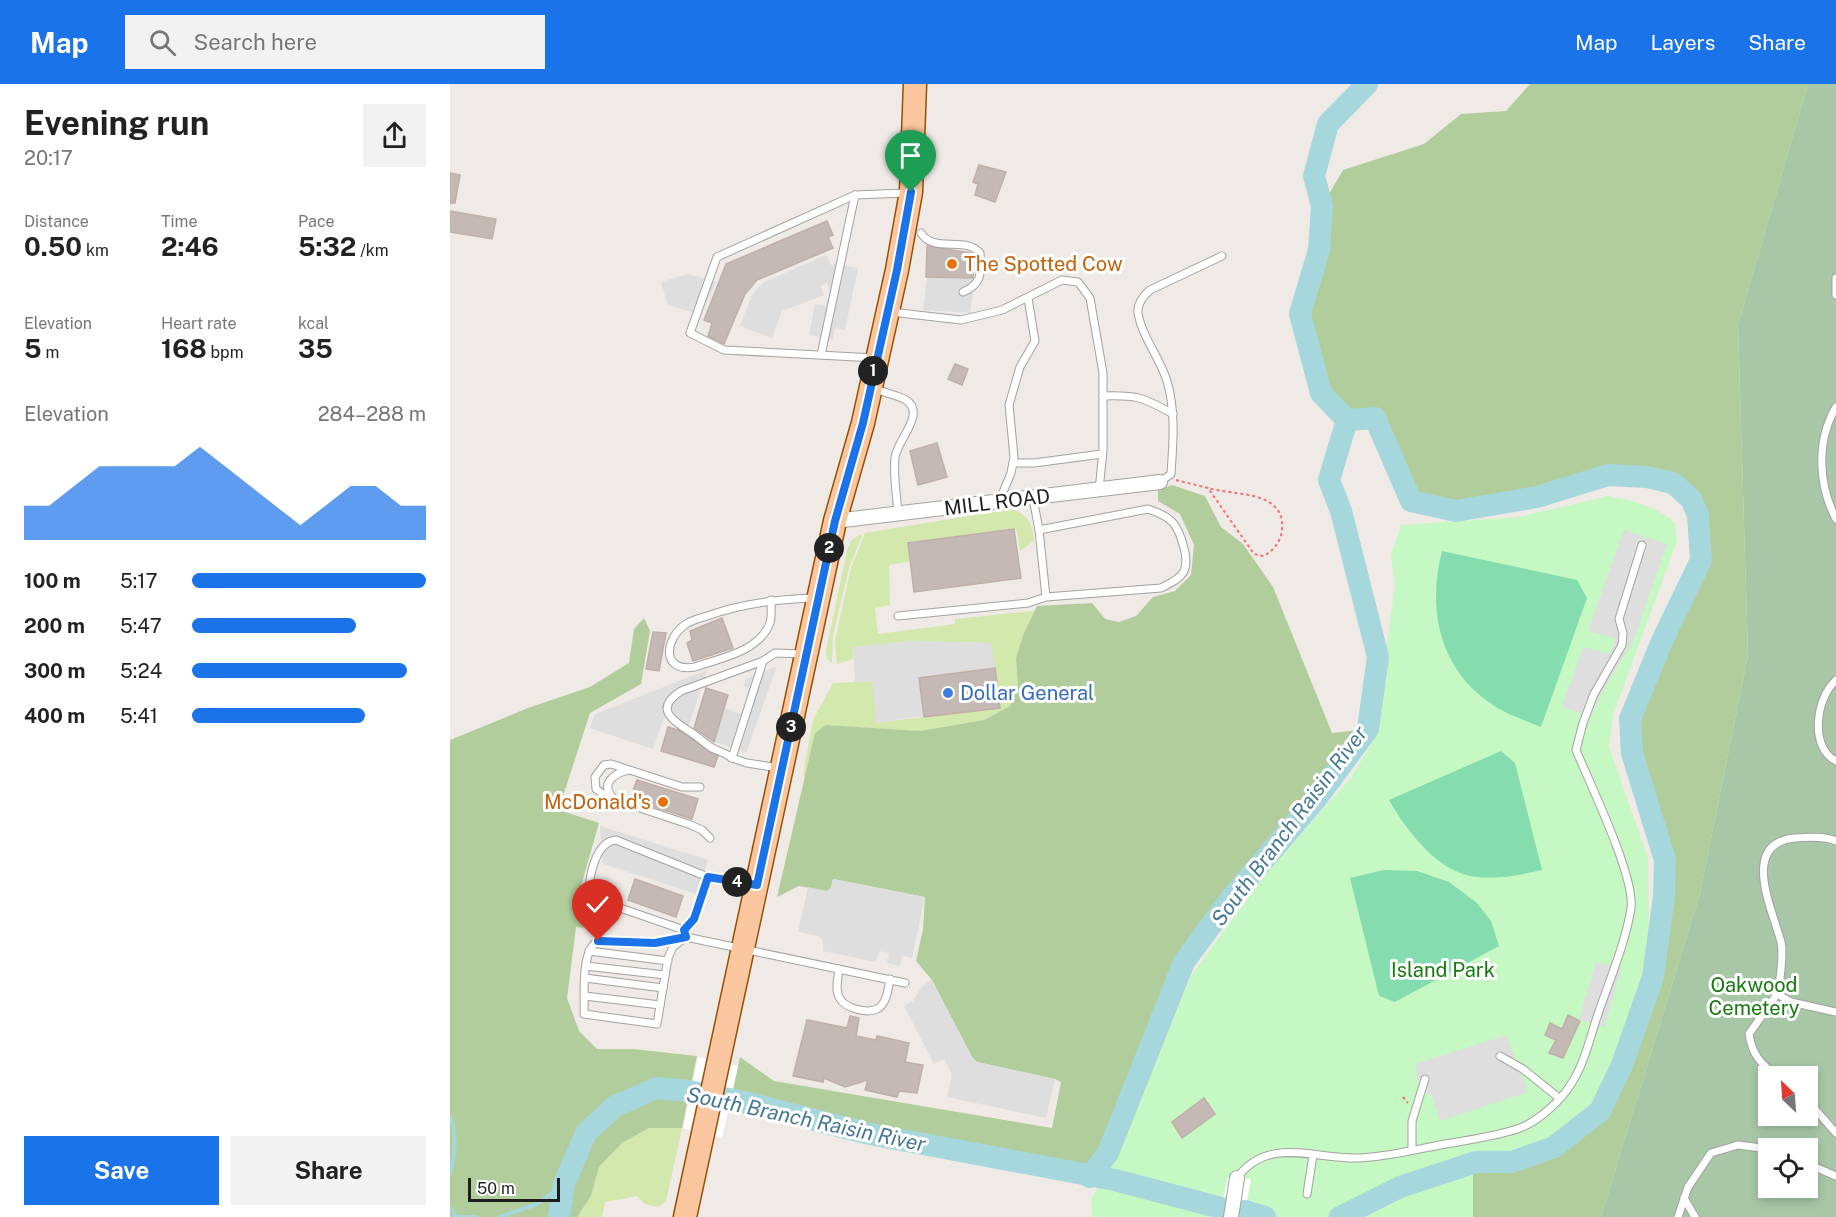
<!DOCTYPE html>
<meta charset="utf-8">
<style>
:root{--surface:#fff;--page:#f2f2f2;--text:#222;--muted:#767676;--accent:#1a73e8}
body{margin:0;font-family:"Public Sans",sans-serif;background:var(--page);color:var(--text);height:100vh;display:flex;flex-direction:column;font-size:22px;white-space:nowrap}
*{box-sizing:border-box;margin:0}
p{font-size:20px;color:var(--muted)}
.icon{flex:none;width:33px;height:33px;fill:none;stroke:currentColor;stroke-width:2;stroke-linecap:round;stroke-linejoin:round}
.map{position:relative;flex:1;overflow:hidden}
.details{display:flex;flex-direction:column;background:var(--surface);width:450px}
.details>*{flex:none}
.needle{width:39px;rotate:335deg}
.tools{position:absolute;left:1308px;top:982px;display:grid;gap:12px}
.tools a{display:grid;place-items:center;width:60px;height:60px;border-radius:0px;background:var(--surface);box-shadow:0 3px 9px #0003;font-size:30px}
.scale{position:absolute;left:18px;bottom:15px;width:92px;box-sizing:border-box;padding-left:6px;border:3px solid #1e1e1e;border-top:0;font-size:16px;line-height:21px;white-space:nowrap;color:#1e1e1e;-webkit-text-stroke:4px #fff;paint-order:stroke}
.pin{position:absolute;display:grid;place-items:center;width:51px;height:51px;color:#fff;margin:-62px -26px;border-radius:50% 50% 50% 0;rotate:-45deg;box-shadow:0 0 6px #0007}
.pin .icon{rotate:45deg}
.km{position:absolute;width:30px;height:30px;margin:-15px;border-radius:50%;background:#222;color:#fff;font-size:16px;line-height:30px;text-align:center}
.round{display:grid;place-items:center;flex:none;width:63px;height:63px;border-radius:0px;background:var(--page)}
.overview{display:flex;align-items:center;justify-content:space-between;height:102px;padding:0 24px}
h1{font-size:33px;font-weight:700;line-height:45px}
.figures{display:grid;grid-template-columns:repeat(3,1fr);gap:9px;height:102px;padding:6px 24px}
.figures div{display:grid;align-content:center}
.figures b{font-size:26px;font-weight:700}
.figures small{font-size:16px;font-weight:400}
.figures p{font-size:16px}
.chart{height:168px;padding:12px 24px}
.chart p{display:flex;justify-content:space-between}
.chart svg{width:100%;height:108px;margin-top:6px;fill:var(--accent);opacity:.7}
.primary-button{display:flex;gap:12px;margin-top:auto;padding:12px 24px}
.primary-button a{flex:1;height:69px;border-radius:0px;background:var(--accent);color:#fff;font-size:24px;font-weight:700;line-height:69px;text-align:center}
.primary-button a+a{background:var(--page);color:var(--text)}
ul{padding:0 24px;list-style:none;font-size:20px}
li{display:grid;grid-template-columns:96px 72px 1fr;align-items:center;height:45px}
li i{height:15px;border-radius:8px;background:var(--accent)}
header{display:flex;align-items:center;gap:36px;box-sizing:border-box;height:84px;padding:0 30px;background:var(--accent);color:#fff}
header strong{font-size:28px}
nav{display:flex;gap:33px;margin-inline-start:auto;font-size:21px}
.search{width:420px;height:54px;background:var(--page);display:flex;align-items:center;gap:15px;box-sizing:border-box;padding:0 21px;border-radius:0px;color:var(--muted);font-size:22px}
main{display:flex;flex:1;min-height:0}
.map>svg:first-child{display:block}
.grass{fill:#d2e8ac}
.forest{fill:#b1cd9b}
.cemetery{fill:#a7c7a7;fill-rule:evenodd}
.park{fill:#c6f8c3}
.pitch{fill:#85dcae}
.parking{fill:#dedede}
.pier{fill:#fff}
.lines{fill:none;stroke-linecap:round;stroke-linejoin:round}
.stream{stroke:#a6d7dc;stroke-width:4}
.river{stroke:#a6d7dc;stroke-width:22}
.building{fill:#c4b9b4;stroke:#c0afa8;stroke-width:1.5}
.service-casing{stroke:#a2a2a2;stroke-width:9}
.minor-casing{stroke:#a2a2a2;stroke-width:16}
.primary-casing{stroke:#955004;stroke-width:25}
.path{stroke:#f66f75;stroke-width:2;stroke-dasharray:3 3;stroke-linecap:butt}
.service{stroke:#fff;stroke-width:7}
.minor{stroke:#fff;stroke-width:14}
.primary{stroke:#f9c6a0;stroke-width:22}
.route-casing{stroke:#fff;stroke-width:12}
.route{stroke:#1a73e8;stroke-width:8}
.food-dot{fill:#e8710a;stroke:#fff;stroke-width:2}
.shop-dot{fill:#3f7fe0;stroke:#fff;stroke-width:2}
.labels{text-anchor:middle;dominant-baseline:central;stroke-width:6;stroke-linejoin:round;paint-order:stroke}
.food-label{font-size:20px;fill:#c56008;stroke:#fff;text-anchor:start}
.street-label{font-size:20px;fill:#1e1e1e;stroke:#fff}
.shop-label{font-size:20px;fill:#366cbe;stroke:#fff;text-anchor:start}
.park-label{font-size:20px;fill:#157b0e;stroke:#fff}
.water-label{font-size:21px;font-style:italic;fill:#447895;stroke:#fff}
</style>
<header>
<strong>Map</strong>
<div class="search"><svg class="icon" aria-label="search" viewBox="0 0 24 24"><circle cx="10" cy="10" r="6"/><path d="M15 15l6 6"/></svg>Search here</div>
<nav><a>Map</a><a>Layers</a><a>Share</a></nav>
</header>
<main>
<section class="details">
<div class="overview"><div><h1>Evening run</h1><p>20:17</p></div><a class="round"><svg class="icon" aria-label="share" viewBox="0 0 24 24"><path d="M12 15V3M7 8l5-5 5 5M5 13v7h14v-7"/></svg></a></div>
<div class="figures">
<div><p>Distance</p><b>0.50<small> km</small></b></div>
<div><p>Time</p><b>2:46</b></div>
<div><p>Pace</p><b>5:32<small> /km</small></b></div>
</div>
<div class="figures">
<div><p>Elevation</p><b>5<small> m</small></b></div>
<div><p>Heart rate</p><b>168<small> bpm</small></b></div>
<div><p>kcal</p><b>35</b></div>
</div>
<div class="chart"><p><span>Elevation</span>284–288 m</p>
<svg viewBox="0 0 160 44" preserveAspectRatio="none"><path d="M0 44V30L10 30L20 22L30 14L40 14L50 14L60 14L70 6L80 14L90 22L100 30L110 38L120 30L130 22L140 22L150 30L160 30V44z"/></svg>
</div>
<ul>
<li><b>100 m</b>5:17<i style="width:100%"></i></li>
<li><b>200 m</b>5:47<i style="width:70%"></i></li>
<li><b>300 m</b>5:24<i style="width:92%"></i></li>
<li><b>400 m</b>5:41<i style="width:74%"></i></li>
</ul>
<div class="primary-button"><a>Save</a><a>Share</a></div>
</section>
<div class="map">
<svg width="1386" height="1133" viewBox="0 0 1386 1133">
<rect width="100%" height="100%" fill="#efeae5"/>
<g class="grass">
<path d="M 561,425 C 578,430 583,440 584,457 L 570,467 L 567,447 L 564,445 L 458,458 L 460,477 L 439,481 L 440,521 L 425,524 L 428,550 L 505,540 L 505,535 L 584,527 L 573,551 L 566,574 L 568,602 L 560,622 L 534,636 L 470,647 L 376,641 L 365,649 L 356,693 L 353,691 L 363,636 L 383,599 L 422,597 L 427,639 L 550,623 L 541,559 L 464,557 L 403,563 L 403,575 L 387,580 L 385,558 L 388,543 L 401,484 L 415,449 Z"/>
<polygon points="410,450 412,452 399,484 383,551 382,579 377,575 376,566 398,463 401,457"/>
<polygon points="199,1044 232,1044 216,1117 208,1123 195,1120 187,1112 155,1118 152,1133 127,1133 141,1112 149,1083 172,1059"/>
</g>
<g class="forest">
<polygon points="1080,0 1358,0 1288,241 1298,571 1250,809 1151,1133 1023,1133 1023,1089 1026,1078 1062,1078 1103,1063 1150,1027 1172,981 1203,893 1214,812 1215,776 1182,669 1180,635 1251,476 1248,431 1241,415 1223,399 1197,393 1158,391 1087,413 1006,427 961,417 925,334 897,336 871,309 850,230 869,166 872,122 893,86 974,60 1011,30 1056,27"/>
<polygon points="722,401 755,412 771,443 793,460 823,503 882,649 918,645 867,714 782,813 734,878 658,1069 640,1093 420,1050 281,1015 290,973 324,997 602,1044 611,998 605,995 527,978 522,973 482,896 466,877 473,845 475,813 383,795 381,804 377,807 349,802 327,813 365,649 376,641 470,647 534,636 560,622 568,602 566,574 573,551 587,522 642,519 655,535 669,538 686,532 703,513 725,507 741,491 744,461 730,430 708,417 708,406"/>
<polygon points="194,534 200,547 191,600 140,629 113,712 105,714 100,723 149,739 129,809 132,830 159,840 160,846 126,843 117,914 129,947 147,965 183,965 247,972 232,1044 199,1044 172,1059 149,1083 141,1112 127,1133 0,1133 0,656 78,624 140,603 179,579 184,545"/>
</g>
<path class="cemetery" d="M 1358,0 L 1386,0 L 1386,1133 L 1151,1133 L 1250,809 L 1298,571 L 1288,241 ZM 1318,993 L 1358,993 L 1358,1032 L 1318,1032 ZM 1318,1065 L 1358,1065 L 1358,1104 L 1318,1104 Z"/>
<path class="park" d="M 1158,412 C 1183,417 1205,421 1225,439 L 1227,457 L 1163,631 L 1159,663 L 1198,774 L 1199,852 L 1185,929 L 1166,985 L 1146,1025 L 1124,1045 L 1023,1089 L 1023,1133 L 642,1133 L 641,1115 L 668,1071 L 741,892 L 816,790 L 900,695 L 924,656 L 945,501 L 941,472 L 951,441 L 1069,433 Z"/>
<g class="pitch">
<path d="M 992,467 L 1127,496 L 1137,514 L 1091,643 C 1079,638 1065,633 1053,627 C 991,593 976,530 992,467 Z"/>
<path d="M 1051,667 L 1065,679 L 1092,786 C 1070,791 1050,795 1027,793 C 989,790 956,746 939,716 Z"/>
<polygon points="934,786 967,787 999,798 1027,819 1041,837 1049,862 945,918 929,912 900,794"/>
</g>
<g class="parking">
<polygon points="376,171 381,181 386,180 408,184 395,246 385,244 383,256 359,251 365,220 376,222 380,206 377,199 370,202 374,211 332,227 322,254 290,242 302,210 314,198"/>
<polygon points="238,190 266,198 251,231 218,221 211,198"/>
<polygon points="477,194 525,194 520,229 473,226"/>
<polygon points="1174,446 1217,460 1183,558 1159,596 1142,630 1130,629 1112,623 1133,563 1159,570 1166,555 1138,547"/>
<polygon points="464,557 541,559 545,584 469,595 474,632 426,639 422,597 405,598 403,563"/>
<polygon points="327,582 296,669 263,657 275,624 291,630 299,604 293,602 296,595"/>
<polygon points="257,586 239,641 214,633 203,665 140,644 145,630"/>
<polygon points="150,742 258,776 247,810 153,780"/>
<polygon points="383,795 475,813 462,874 452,872 450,882 437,879 439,869 429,867 426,878 373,867 373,856 369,852 348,848 358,803 377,807 381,804"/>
<polygon points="1146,878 1171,884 1155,943 1129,935"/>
<polygon points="482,896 522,973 527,978 605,995 596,1034 497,1013 502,990 494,975 484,980 454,922 463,917 472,902"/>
<polygon points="1056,951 1078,1008 990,1037 982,1012 969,1006 965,980"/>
</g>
<g class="pier">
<polygon points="248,973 288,982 272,1054 233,1044"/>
<polygon points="778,1093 801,1095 794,1133 769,1133"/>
</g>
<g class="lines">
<g class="stream">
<path d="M 0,1033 C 7,1048 5,1073 0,1089"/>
<polyline points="0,1123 6,1133 26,1133"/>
<polyline points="50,1133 87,1120 114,1100"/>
</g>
<g class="river">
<polyline points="897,336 871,309 850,230 869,166 872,122 864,92 878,40 917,0"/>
<polyline points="640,1093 658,1069 734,878 782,813 867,714 918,645 928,573 891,427 879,396 897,336"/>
<polyline points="795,1127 815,1133"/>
<polyline points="109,1133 114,1100 136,1049 165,1022 207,1004 239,1007 294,1018 420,1050 665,1096 771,1124"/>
<polyline points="890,1133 950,1103 1026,1078 1062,1078 1104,1063 1150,1027 1172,981 1203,893 1214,812 1215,776 1182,669 1180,635 1212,557 1251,476 1248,431 1241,415 1223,399 1197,393 1158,391 1087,413 1006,427 961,417 925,334 897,336"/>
</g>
</g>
<g class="building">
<polygon points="529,81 556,88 545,118 525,111 528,100 523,98"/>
<polygon points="0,89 10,91 5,119 0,119"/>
<polygon points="0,127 46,135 42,155 0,148"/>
<polygon points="377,137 383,151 378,153 383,164 307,196 295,210 274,260 258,252 262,239 254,236 276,180"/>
<polygon points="477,162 521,169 525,172 523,194 476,193"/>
<polygon points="505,280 518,285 512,301 498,295"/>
<polygon points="487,359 497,393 468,401 460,367"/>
<polygon points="564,445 571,494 464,508 458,459"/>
<polygon points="272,534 283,564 243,577 237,559 242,556 240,547"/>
<polygon points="203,548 216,549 209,587 196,585"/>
<polygon points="545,584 550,624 474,633 469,594"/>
<polygon points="256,604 278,611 264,658 244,644"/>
<polygon points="218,643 228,646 268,672 264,683 211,667"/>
<polygon points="187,696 248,715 242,735 180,715"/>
<polygon points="185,795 233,812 226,833 178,816"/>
<polygon points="1118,931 1130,937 1113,974 1099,969 1106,956 1095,951 1100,939 1112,945"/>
<polygon points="400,932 409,934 406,952 426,956 427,952 459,959 455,978 473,981 467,1009 449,1007 447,1013 415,1006 418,996 395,1003 374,994 373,998 343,992 357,936 397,944"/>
<polygon points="754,1014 765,1030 732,1054 722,1038"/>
</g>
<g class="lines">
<defs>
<g id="service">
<path d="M 471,149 C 484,170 514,151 530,169 C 531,188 533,200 513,208"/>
<polyline points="1386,194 1386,211"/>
<polyline points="441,228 511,236 552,226 612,196 628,198 640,214 653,289 653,367 649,406"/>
<polyline points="371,271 405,111"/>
<polyline points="425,274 274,266 240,249 267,173 405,111 456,109"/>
<path d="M 425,305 C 435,309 448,311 456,316 C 477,330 446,357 445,374 C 443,392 447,412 448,430"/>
<path d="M 653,312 C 687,311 693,313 723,330"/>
<path d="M 1386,323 C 1366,357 1368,400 1386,435"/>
<polyline points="563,379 584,379 652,370"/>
<path d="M 710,398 L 721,390 C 723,359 726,328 717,297 C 710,274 692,253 688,229 C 687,219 693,212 700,206 L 772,172"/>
<polyline points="583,414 589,446"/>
<polyline points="549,418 561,389 564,373 559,321 570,283 585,257 578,214"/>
<path d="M 321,516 C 321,524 322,533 320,539 C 309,568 270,574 245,583 C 211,589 214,555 236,540 C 242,536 250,534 257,532 C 293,519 328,515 366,514"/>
<path d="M 448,532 L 578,519 L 596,513 L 711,504 C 719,500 730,495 734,487 C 737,481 736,470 734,464 C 728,440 722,433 698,425 L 589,446 L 596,513"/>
<path d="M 1386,596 C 1366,614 1359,663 1386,677"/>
<path d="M 282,674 C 275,668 270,668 262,664 C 254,659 247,652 239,647 C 220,635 205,624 231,607 L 313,577"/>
<polyline points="329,684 297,679 282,674 313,577 325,569 354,570"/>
<polyline points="250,703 232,703 161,680 154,681 145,693 146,705 157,713 241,741 252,746 260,754"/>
<path d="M 163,714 C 150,700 163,690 178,686"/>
<path d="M 1386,757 C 1374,752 1358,753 1345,754 C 1289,759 1323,827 1331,858 C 1334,872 1330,889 1329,904 L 1327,910 L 1341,918 L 1386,928"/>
<polyline points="304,801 258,793 244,835 234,846 233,850 236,853 455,899"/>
<path d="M 234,846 L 147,816 L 139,810 C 139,793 145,758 166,756 L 258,793"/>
<path d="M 236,853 L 223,863 L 218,874 L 207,940 L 134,930 C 135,911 130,867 148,857 L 205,859 Z"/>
<polyline points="139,867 218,877"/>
<polyline points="136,882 215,891"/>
<path d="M 389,885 C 388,894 385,905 389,913 C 394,924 416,930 427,925 C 437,920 438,905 440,895"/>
<polyline points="135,894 213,904"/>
<path d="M 1327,910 L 1299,950 C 1302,971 1311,980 1328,993"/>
<polyline points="135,912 210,921"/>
<polyline points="1050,972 1073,985 1109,1014"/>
<polyline points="1358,1017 1386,1049"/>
<polyline points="962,1066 962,1037 975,995"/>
<polyline points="1358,1080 1386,1092"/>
<path d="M 787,1094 C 818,1051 866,1076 909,1074 C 936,1073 964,1066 990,1061 C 1016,1056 1045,1053 1070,1044 C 1088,1037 1111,1017 1121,1000 C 1134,981 1140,954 1147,933 C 1158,900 1176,858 1181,824 C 1185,792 1140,700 1126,666 L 1133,639 L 1144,610 L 1172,561 L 1173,549 L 1169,535 L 1192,461"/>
<polyline points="857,1110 863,1071"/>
<polyline points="1234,1114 1245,1133"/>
<polyline points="1228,1133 1238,1103 1261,1069 1288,1061 1319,1065"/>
</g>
<g id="minor">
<polyline points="385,437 710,398"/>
<polyline points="781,1133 787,1094"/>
</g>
<polyline id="primary" points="235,1133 385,437 413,339 447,186 461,108 465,0"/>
</defs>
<use href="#service" class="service-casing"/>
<use href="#minor" class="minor-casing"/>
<use href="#primary" class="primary-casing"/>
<g class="path">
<path d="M 726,396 L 758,404 L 804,470 L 813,472 C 823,468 831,457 832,446 C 836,405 782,412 758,404"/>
<polyline points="953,1013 958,1019"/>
</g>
<use href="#service" class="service"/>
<use href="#minor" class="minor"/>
<use href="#primary" class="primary"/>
</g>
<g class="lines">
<defs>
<polyline id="route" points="148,857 205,859 236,853 234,846 244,835 258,793 307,801 385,437 413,339 447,186 461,108"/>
</defs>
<use href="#route" class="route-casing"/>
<use href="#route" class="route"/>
</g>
<g class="food-dot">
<circle cx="502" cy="180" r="6"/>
<circle cx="213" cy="718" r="6"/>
</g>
<circle class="shop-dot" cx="498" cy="609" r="6"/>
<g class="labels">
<g class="food-label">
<text x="514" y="180">The Spotted Cow</text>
<text x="201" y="718" text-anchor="end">McDonald's</text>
</g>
<g class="street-label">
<text transform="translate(547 418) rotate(-7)">MILL ROAD</text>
</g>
<g class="shop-label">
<text x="510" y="609">Dollar General</text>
</g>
<g class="park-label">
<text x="993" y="886">Island Park</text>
<text x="1304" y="901">Oakwood<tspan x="1304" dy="23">Cemetery</tspan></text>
</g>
<g class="water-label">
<text transform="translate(839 742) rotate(-53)">South Branch Raisin River</text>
<text transform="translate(356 1035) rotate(12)">South Branch Raisin River</text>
</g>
</g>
</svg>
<div class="tools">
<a><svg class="needle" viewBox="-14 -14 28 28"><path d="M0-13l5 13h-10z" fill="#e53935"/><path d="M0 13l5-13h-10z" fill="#767676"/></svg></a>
<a><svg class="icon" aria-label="locate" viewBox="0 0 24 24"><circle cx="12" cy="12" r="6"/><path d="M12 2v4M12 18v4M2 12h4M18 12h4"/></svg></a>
</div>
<div class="scale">50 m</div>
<div class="pin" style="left:461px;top:108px;background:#1e9e55"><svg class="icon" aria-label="arrive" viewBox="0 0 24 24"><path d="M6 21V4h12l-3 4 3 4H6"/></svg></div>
<div class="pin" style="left:148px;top:857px;background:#d93025"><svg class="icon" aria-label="check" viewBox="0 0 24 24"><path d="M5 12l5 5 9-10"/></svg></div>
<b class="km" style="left:423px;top:287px">1</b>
<b class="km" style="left:379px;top:464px">2</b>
<b class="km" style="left:341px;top:643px">3</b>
<b class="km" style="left:287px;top:798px">4</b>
</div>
</main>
